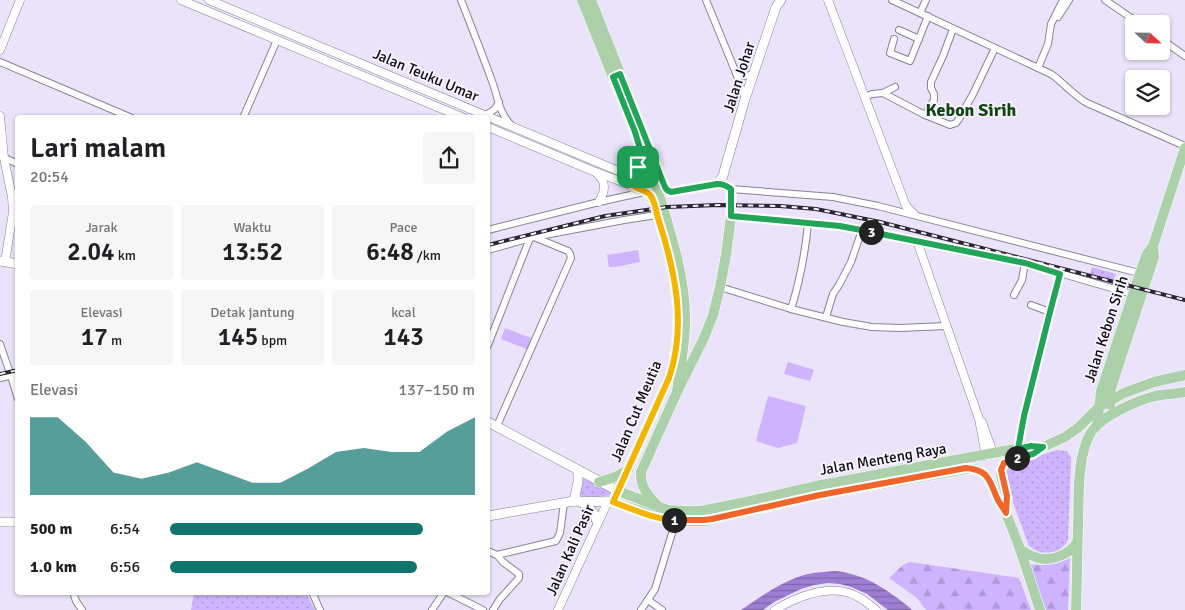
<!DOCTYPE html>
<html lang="id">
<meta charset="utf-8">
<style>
:root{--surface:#fff;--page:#f6f6f6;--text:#202124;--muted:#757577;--accent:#0f766e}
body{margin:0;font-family:Signika,sans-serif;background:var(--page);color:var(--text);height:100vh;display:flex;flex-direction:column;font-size:19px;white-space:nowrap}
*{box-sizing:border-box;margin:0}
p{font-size:16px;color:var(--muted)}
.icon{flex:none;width:28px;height:28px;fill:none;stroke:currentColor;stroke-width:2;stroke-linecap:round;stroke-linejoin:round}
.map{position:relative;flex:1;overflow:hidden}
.sheet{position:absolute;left:15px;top:115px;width:475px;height:480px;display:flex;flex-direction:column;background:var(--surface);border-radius:5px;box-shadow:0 1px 4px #0004}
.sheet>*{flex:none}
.needle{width:32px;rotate:112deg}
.fabs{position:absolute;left:1125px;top:15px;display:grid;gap:10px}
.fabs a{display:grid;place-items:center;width:45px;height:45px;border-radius:5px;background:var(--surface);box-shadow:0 1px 4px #0004;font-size:25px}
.pin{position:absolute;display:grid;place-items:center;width:42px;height:42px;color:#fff;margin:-21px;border-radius:10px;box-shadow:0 2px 8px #0006}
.km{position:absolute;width:25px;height:25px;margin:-12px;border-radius:50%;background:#222;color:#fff;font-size:14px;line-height:25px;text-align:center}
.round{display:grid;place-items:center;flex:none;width:52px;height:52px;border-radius:5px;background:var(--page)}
.headline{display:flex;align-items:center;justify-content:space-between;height:85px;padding:0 15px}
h1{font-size:28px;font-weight:600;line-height:38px}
.metrics{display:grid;grid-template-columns:repeat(3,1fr);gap:8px;height:85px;padding:5px 15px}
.metrics div{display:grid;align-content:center;border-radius:5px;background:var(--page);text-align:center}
.metrics b{font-size:25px;font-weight:600}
.metrics small{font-size:14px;font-weight:400}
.metrics p{font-size:14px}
.chart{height:140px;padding:10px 15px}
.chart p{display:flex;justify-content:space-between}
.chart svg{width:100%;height:90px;margin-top:5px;fill:var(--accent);opacity:.7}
ul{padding:0 15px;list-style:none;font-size:16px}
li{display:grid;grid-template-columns:80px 60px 1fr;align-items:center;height:38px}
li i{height:12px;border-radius:6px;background:var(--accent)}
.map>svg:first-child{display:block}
.green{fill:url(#green-dots)}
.forest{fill:url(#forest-firs)}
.pitch{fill:#ceb3fe}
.water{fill:url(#water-rules)}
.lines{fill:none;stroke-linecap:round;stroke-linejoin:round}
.minor-casing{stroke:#888296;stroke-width:8}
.tertiary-casing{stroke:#888296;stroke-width:9}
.secondary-casing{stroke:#888296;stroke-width:10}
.primary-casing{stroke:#fff;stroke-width:11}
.minor{stroke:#fff;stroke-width:6}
.tertiary{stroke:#fff;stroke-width:8}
.secondary{stroke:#fff;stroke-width:9}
.primary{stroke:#acd0a9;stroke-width:10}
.rail-casing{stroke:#29262f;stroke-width:4}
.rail{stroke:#f6f2ff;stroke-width:2;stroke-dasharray:5.5;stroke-linecap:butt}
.split-1-casing{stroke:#fff;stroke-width:10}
.split-2-casing{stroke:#fff;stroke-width:10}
.split-3-casing{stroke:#fff;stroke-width:10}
.split-4-casing{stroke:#fff;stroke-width:10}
.split-1{stroke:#f5b400;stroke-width:6}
.split-2{stroke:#f0652b;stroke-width:6}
.split-3{stroke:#22a559;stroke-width:6}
.split-4{stroke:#22a559;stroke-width:6}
.labels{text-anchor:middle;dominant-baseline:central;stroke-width:4;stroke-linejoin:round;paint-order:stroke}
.street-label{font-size:15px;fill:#0c0a11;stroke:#f6f2ff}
.quarter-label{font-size:18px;font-weight:bold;fill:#124610;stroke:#f6f2ff}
</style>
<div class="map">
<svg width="1185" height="610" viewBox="0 0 1185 610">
<defs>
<pattern id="green-dots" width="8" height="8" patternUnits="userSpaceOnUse" patternTransform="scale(1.25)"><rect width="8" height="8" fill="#ceb3fe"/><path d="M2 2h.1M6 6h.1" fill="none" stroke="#b099d9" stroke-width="1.8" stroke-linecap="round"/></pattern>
<pattern id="forest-firs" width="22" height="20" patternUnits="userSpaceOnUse" patternTransform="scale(1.25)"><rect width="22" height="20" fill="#ceb3fe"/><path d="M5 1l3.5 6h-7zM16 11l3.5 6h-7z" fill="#b099d9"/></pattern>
<pattern id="water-rules" width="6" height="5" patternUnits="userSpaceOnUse" patternTransform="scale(1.25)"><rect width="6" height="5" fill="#9e7ed3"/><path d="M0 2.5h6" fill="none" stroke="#7f65aa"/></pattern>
</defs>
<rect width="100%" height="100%" fill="#eae3f9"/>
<g class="green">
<polygon points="1092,267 1116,274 1112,285 1089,278"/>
<path d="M 1057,450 L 1067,451 L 1071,457 L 1071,461 L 1068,540 C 1063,551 1050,554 1040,552 C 1036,551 1032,548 1029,546 L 1004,478 L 1005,467 L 1016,459 L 1045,454 Z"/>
<polygon points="581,475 599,485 615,495 576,499"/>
<polygon points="194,593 306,593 315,610 191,610"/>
</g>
<g class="forest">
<path d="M 1070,558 L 1068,610 L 1046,610 L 1030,564 C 1045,566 1057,565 1070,558 Z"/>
<polygon points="910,562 1019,578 1031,610 926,610 917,598 889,578 903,565"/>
</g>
<g class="pitch">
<polygon points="638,250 640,262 615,267 609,267 607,255"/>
<polygon points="505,328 531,338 527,349 501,339"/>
<polygon points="788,362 814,370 810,381 784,374"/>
<polygon points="768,396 806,406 797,443 778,448 756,441"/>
</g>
<path class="water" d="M 836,571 C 859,574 875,582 893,595 C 900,600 906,604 912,610 L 888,610 L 867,594 L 851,587 L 840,584 L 828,583 L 814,585 L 801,589 L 774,602 L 763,610 L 741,610 C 762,596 783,580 808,574 C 817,572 827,572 836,571 Z"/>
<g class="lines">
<defs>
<g id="minor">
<path d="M 461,0 C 472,28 483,56 493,84 C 499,101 499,113 512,126"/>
<polyline points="706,0 736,73 745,99"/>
<path d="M 892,0 L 1051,74 C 1064,83 1073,95 1087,103 L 1185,146"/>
<polyline points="1105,0 1140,24"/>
<polyline points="920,13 926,0"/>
<polyline points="1058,17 1069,0"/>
<polyline points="899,30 919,39"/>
<polyline points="894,39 890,53 910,61 928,16"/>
<polyline points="1161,39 1185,56"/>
<polyline points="0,62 132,118"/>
<polyline points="1038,68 1048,44 1051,24 1063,0"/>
<path d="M 736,73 C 742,77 749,77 755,72"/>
<polyline points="883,93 895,87"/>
<polyline points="865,97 872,94 883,93 925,115 950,125 956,123 959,119 973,94 995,48"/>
<polyline points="486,115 495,109 499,102"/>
<polyline points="925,115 934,100 934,94 931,88 931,82 943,56 953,29"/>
<polyline points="243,118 277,40"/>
<polyline points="0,156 18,164"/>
<polyline points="731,189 833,197 878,206 1139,273"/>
<polyline points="731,216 840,226 928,243 1025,263 1132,294"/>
<polyline points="488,230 599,202 644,192"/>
<polyline points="488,250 534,237 624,220 657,215"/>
<polyline points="720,287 791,309 843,322 872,327 900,328 946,326"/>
<polyline points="1014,295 1022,280 1025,263"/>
<polyline points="1031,305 1050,312"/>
<path d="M 791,309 C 800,281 805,253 808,224"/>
<polyline points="826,317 833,294 839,285 851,262 862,230"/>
<polyline points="0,344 11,376 18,399"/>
<polyline points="488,345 530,238"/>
<polyline points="0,378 18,374"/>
<polyline points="497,426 571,258 570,254 568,251 534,237"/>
<polyline points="1019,449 1024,416 1043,339 1060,274"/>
<polyline points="488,551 497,555 503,562 519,574 519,578 500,599 493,610"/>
<polyline points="497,555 556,541 560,533 564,503"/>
<polyline points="73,592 76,601 82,610"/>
<polyline points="312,592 320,610"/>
<polyline points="447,592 483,610"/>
<polyline points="648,600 662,610"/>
<polyline points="432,610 444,592"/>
<polyline points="641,610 655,589 676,520"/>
</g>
<g id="tertiary">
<polyline points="181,0 464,118"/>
<polyline points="209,0 616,170 624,171 633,170"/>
<polyline points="828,0 906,206 914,214"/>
<polyline points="0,50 20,0"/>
<polyline points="0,116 4,158 12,197 13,212 5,262"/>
<polyline points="488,127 593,171 633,186"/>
<path d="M 597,174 C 607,182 605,191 599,202"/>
<polyline points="917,241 979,419 985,451 984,456"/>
<polyline points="982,422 992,450 996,453"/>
<polyline points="558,610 608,501"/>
<path d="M 775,610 C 794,598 826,585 849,593 C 859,596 868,603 876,610"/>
</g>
<g id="secondary">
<polyline points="717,184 723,176 724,172 745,99 776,7 781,0"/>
<polyline points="0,261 18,264"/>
<polyline points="488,422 618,491"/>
<polyline points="574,501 578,482 578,471"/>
<path d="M 579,501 C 588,507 595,511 597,522"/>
<polyline points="488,516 574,501 613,502"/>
<polyline points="0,522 18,522"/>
</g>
<g id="primary">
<path d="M 582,0 L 635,132 C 639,146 644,152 638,167"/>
<path d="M 591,0 L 665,187 L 667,190 L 671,192 L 717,184 L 727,186 L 731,189 L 731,216 L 726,255 L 720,287 L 713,315 L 704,338 L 677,392 L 641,472 C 640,487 649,497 659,507"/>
<path d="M 677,392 C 680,370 684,348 685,326 C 687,277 667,222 653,175 L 648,168 L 641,166 C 633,169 626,180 634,187 C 638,190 644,190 648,193 C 651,196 652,199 654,203 C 672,260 689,320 669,378 L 613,502 L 665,519 L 688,521 L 704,521 L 820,495 L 966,469 L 975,469 L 980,471 L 987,476 L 990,481 L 998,500 L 1006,513 L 1020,549 L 1040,610"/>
<polyline points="1110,405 1110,393 1113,382 1154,257 1153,246"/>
<polyline points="1097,425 1101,391 1142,267 1147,254 1153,246 1185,148"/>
<polyline points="599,482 615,477 629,469"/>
<polyline points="618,491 668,510 683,511 701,511 755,500 821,485 1031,446 1043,447 1065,437 1079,427 1099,407 1124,393 1154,382 1185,375"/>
<polyline points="1006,513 1007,498 1001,475 1002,467 1007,461 1033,454 1043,447"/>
<path d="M 1020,549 C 1036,560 1048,563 1066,553 C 1071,550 1074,548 1077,542"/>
<path d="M 1076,610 C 1077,583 1077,556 1078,529 C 1079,502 1076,454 1092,431 C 1102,416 1136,401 1155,396 C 1164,394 1175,394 1185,392"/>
</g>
</defs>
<use href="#minor" class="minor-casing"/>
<use href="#tertiary" class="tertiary-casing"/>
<use href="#secondary" class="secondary-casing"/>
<use href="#primary" class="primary-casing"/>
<use href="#minor" class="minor"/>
<use href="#tertiary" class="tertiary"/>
<use href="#secondary" class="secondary"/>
<use href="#primary" class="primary"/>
<defs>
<g id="rail">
<polyline points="488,245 605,216 667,207 718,205 780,206 816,209 880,222 1185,300"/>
<polyline points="0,374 18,370"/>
</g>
</defs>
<use href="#rail" class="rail-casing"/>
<use href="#rail" class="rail"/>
</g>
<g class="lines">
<defs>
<path id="split-1" d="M 638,167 C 633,171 630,174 631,180 C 633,191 645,188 651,196 C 655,202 656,211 658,218 C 675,270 687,325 669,378 L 613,502 C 632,509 654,519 674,520"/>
<path id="split-2" d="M 674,520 L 704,520 L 712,519 L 820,495 L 966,468 C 990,470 989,481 998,500 C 1000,504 1004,509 1006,513 L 1007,496 L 1001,470 L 1004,463 L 1017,458"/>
<polyline id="split-3" points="871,232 1025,263 1060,274 1050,312 1024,416 1018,449 1031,446 1043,447 1033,454 1017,458"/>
<path id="split-4" d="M 638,167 L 640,160 L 641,152 L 635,132 L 613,77 L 620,74 L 665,187 L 667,190 L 671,192 L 717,184 C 723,184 726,185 731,189 L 731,216 L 840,226 L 871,232"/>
</defs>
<use href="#split-1" class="split-1-casing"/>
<use href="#split-2" class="split-2-casing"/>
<use href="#split-3" class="split-3-casing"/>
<use href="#split-4" class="split-4-casing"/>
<use href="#split-1" class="split-1"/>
<use href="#split-2" class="split-2"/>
<use href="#split-3" class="split-3"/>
<use href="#split-4" class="split-4"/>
</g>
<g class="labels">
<g class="street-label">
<text transform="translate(426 75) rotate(23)">Jalan Teuku Umar</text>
<text transform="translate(739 77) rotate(-72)">Jalan Johar</text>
<text transform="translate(1106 329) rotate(-72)">Jalan Kebon Sirih</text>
<text transform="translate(636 411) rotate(-67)">Jalan Cut Meutia</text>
<text transform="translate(883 459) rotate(-10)">Jalan Menteng Raya</text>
<text transform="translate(570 550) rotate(-66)">Jalan Kali Pasir</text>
</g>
<g class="quarter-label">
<text x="971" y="110">Kebon Sirih</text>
</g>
</g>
</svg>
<div class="fabs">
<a><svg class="needle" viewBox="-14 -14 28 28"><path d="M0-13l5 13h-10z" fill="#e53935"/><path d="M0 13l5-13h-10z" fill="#757577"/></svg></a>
<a><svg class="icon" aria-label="layers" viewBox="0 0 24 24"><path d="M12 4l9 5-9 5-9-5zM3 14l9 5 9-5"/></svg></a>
</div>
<div class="pin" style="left:638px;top:167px;background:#1e9e55"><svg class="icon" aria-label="arrive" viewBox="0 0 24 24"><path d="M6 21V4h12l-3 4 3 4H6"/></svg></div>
<b class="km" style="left:674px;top:520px">1</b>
<b class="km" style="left:1017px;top:458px">2</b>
<b class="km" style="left:871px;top:232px">3</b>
<section class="sheet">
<div class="headline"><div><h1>Lari malam</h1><p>20:54</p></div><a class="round"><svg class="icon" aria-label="share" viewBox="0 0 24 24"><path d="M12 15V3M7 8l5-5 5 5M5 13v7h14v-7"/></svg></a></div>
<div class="metrics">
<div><p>Jarak</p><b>2.04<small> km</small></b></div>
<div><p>Waktu</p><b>13:52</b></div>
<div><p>Pace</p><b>6:48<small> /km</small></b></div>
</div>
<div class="metrics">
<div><p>Elevasi</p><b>17<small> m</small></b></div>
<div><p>Detak jantung</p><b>145<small> bpm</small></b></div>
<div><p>kcal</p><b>143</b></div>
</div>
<div class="chart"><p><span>Elevasi</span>137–150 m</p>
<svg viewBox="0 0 160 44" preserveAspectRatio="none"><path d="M0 44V6L10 6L20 18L30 33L40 36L50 33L60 28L70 33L80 38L90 38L100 31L110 23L120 21L130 23L140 23L150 13L160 6V44z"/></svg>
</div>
<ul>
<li><b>500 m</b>6:54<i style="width:83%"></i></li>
<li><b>1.0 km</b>6:56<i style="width:81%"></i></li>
</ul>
</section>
</div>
